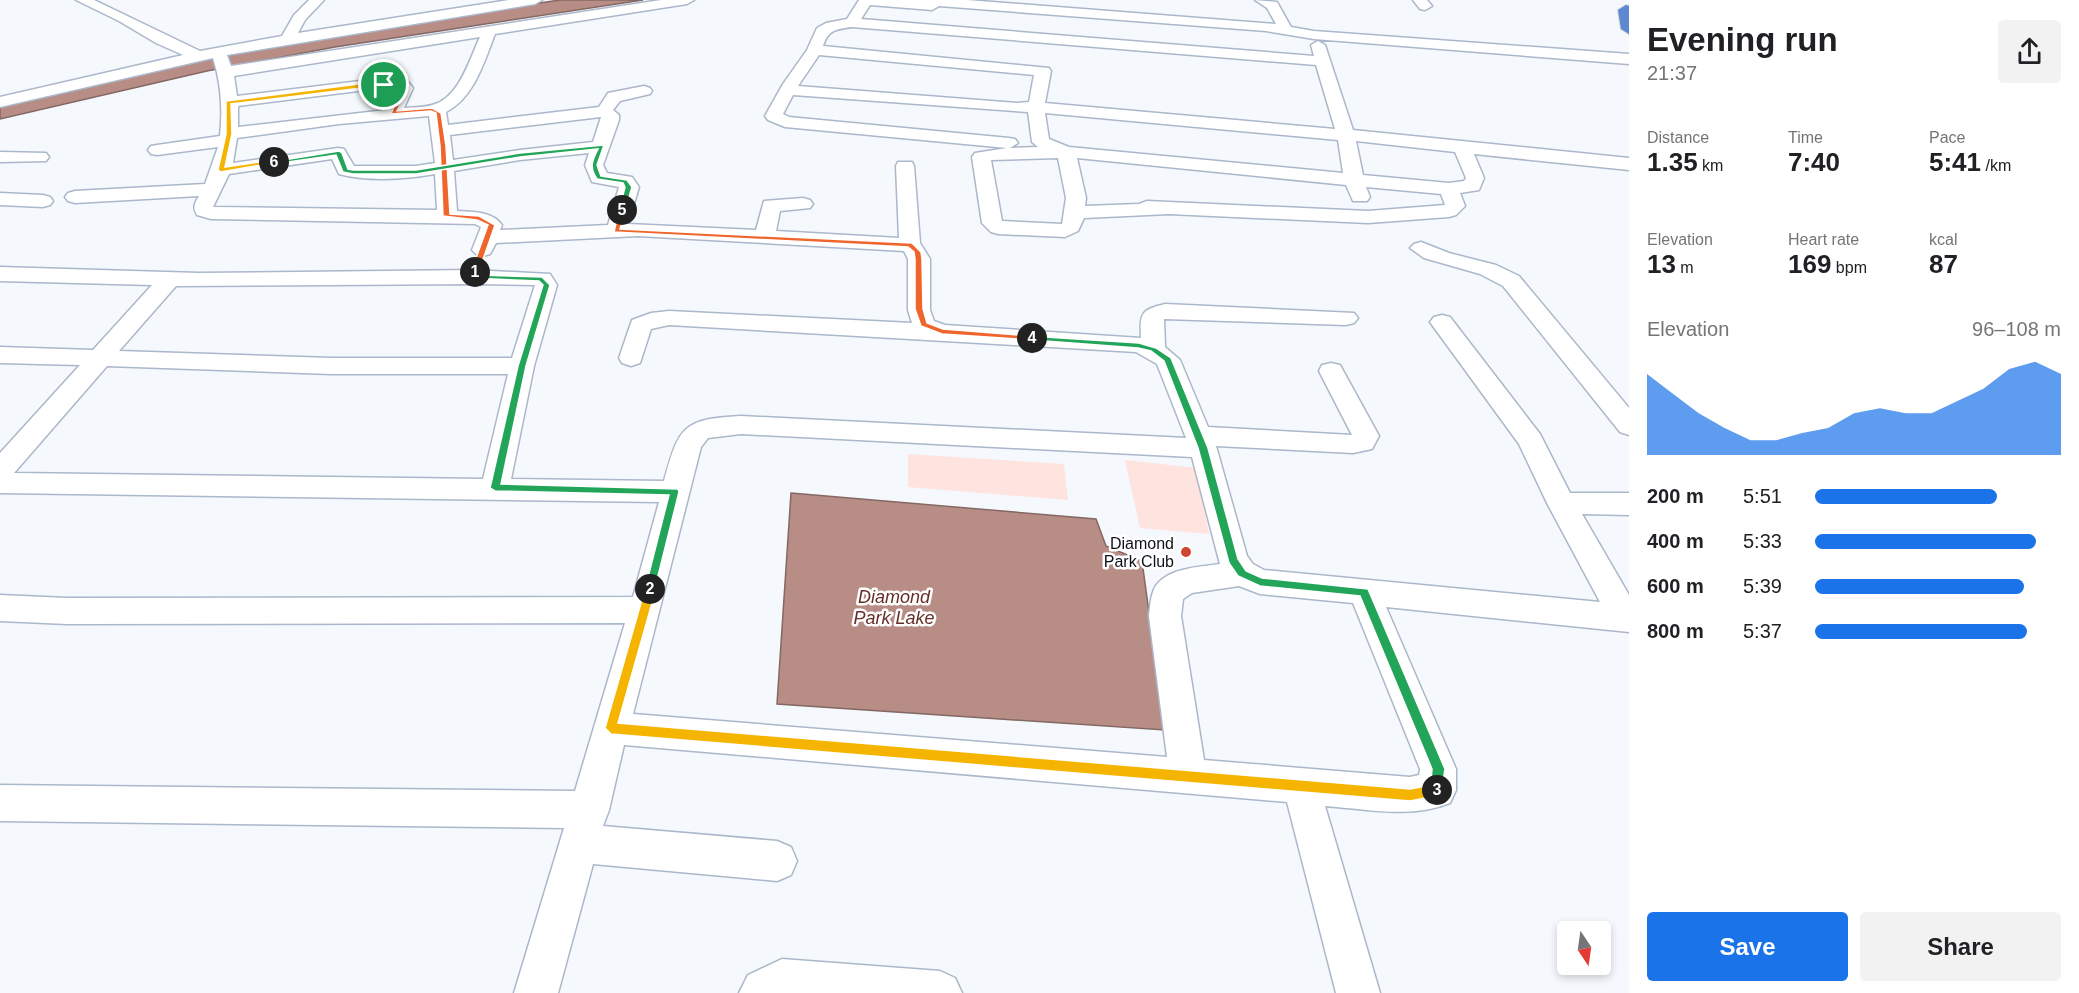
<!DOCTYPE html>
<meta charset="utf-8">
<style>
:root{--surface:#fff;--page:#f2f2f2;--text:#202124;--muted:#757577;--accent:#1a73e8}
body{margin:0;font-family:Arial,sans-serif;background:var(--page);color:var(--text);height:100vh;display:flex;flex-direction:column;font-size:22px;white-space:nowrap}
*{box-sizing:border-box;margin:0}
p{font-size:20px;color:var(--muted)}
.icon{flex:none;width:33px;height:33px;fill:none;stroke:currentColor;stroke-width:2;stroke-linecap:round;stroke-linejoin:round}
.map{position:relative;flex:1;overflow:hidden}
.details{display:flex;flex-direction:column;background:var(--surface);width:450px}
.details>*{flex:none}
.needle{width:39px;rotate:167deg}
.controls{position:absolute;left:1557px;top:921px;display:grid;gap:12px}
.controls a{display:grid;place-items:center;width:54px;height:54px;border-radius:6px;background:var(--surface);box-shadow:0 3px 9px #0003;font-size:30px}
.pin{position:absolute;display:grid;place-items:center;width:51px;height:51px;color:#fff;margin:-26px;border:3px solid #fff;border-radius:50%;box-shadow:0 2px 6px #0007}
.km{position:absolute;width:30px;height:30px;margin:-15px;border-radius:50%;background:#222;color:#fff;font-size:16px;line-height:30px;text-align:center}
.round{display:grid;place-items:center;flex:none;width:63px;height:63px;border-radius:6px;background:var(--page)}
.summary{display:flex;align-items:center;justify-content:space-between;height:102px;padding:0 18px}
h1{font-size:33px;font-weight:600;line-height:45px}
.figures{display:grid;grid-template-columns:repeat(3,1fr);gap:9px;height:102px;padding:6px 18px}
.figures div{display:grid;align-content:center}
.figures b{font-size:26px;font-weight:600}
.figures small{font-size:16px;font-weight:400}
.figures p{font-size:16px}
.chart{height:168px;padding:12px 18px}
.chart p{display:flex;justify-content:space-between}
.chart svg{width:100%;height:108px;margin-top:6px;fill:var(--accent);opacity:.7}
.action{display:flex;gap:12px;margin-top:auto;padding:12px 18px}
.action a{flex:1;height:69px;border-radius:6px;background:var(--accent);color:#fff;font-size:24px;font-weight:600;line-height:69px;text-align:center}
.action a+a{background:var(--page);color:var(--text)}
ul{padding:0 18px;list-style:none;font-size:20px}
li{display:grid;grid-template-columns:96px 72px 1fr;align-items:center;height:45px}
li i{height:15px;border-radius:8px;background:var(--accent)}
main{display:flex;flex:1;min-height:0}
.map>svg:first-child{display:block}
.green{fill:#fee3de}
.water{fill:#b78d85;stroke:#846864;stroke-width:1.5}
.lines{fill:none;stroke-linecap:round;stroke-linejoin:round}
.minor-casing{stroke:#abb7ca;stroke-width:3}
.highway-casing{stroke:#d4d4d5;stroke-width:2}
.minor{fill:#fff;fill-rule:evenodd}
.highway{fill:#5c89cf;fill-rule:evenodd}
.split-1{fill:#f0652b;stroke:#fff;stroke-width:1.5}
.split-2{fill:#22a559;stroke:#fff;stroke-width:1.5}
.split-3{fill:#f5b400;stroke:#fff;stroke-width:1.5}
.split-4{fill:#22a559;stroke:#fff;stroke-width:1.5}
.split-5{fill:#f0652b;stroke:#fff;stroke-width:1.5}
.split-6{fill:#22a559;stroke:#fff;stroke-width:1.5}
.split-7{fill:#f5b400;stroke:#fff;stroke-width:1.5}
.poi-dot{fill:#d14434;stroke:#fff;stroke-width:2}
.labels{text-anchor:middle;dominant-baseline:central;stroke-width:5;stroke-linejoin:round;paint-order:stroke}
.poi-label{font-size:16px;fill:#0e1218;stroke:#fff;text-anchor:end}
.water-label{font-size:18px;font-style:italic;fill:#662e26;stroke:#fff}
</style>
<main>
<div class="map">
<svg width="1629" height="993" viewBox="0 0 1629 993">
<rect width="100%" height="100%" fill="#f5f8fc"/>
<g class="green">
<polygon points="908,454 1064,464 1068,500 908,487"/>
<polygon points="1125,460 1197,468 1209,534 1140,528"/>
</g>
<g class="water">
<polygon points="560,0 643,0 335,47 207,71 0,119 0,104 235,54 457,15"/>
<polygon points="791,493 1096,519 1106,546 1142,561 1165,730 777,704"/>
</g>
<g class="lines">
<defs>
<g id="minor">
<path d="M 76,0 L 94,0 L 200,51 L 282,36 L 294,15 L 309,0 L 324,0 L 305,20 L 298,33 L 509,0 L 542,0 L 535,4 L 227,55 L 231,66 L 661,0 L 694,0 L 687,4 L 495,34 C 484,62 474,98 446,112 L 448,125 L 599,107 L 608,93 L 644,86 L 650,88 L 652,91 L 650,94 L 620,101 L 613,110 L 619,115 L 619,120 L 603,165 L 607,173 L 632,177 L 639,187 L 628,224 L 756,230 L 764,201 L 803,198 L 810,200 L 813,204 L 810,208 L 780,211 L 776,231 L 899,238 L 896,166 L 898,162 L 912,162 L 914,166 L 920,243 L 930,259 L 930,310 L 934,321 L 945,325 L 1141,338 C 1140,314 1140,310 1165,304 L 1354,313 L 1358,318 L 1354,323 L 1346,325 L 1164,319 L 1165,347 L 1180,360 L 1208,427 L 1352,435 L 1319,371 L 1322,365 L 1331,363 L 1340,365 L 1379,436 L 1372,449 L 1353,453 L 1216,446 L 1247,556 L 1253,564 L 1264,570 L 1600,602 L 1547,503 L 1519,444 L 1430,322 L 1434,317 L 1442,315 L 1450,317 L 1540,434 L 1570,493 L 1629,493 L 1629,515 L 1582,514 L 1629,595 L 1629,632 L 1386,607 L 1456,769 L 1456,790 L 1450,803 C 1410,819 1367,809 1325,806 L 1380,993 L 1336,993 L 1287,802 L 624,745 L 609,810 L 603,826 L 777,841 L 791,847 L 797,861 L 791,875 L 777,881 L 593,864 L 558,993 L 514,993 L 564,828 L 0,821 L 0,785 L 575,791 L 625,623 L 67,624 L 0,621 L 0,595 L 67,598 L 633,597 L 659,502 L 0,493 L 0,453 L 80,365 L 0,363 L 0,347 L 93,350 L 152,285 L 0,281 L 0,267 L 199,273 L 474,270 L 550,274 L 557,285 L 534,366 L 511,479 L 664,481 C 679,427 682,419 741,416 L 1186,438 L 1157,364 L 1136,352 L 669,325 L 651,329 L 640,363 L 631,366 L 622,363 L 619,358 L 632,320 L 651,313 L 669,311 L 912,323 L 908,310 L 908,259 L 904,251 L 638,236 L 496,243 L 490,254 L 483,256 L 476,254 L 472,250 L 481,227 L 475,224 L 211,219 L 197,215 C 192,207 195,203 199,196 L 75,203 L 68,201 L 65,197 L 68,193 L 75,191 L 205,184 L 218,147 L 157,155 L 151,154 L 148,150 L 151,146 L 157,145 L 220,136 C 223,109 221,83 213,58 L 0,107 L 0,97 L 183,55 L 156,43 L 119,21 ZM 480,37 C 470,58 459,99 432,105 C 423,108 413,107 404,108 L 413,88 L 408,82 L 384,80 L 389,67 L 381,62 L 375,64 L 368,80 L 237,96 L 234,76 ZM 374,89 L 396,90 L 386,110 L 238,127 L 238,106 ZM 429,116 L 435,163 L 416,166 L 354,166 L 344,149 L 338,148 L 233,163 L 237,138 L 339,124 ZM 601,117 L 593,142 L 520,150 L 453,160 L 450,135 ZM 589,153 L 585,165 L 592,182 L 619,187 L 608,225 L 500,230 L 502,225 C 492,211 472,212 457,211 L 454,171 L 520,160 ZM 332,159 L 339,174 C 368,182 406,179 435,174 L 437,210 L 213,207 L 229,174 ZM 474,284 L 535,285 L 512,358 L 331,358 L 119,351 L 176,286 ZM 107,366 L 331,374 L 508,374 L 483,479 L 14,473 ZM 741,434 L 1192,457 L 1220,564 C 1199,567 1161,568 1153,592 C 1150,600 1150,608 1149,616 L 1167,757 L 633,714 L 701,447 L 708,438 ZM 1239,586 L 1260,594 L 1353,603 L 1420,769 L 1419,775 L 1410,777 L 1204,760 L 1181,616 L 1183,599 L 1192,593 Z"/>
<path d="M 859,0 L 967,0 L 1276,24 L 1267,8 L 1255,0 L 1277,2 L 1291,27 L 1314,31 L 1629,54 L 1629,64 L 1314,39 L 1266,31 L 939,6 L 932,10 L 870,5 L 861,19 L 1314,56 L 1311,45 L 1318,41 L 1325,45 L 1353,130 L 1629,158 L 1629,170 L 1474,154 L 1484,178 L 1479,190 L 1460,193 L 1465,206 L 1456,215 L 1449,217 L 1368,223 L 1169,214 L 1084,218 L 1078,231 L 1065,237 L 998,234 L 991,232 L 982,223 L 972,157 L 975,153 L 1007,148 L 785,127 L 768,120 L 765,116 L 783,84 L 807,50 L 817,28 L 826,23 L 847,19 ZM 852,27 L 1316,65 L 1335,129 L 1045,103 L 1051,71 L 1049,68 L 823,46 C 828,30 836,29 852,27 ZM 819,55 L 1034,75 L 1029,102 L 1017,103 L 798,86 ZM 793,95 L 1028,112 L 1032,142 L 1038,147 L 1010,148 L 1018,143 L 1015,139 L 1009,138 L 789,117 L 783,114 ZM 1045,113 L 1338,140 L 1343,173 L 1069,147 L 1049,139 ZM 1356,141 L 1455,152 L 1466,178 L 1464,181 L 1449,183 L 1363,175 ZM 1058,158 L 1066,198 L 1062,224 L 1002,221 L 991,160 ZM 1077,158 L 1346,185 L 1353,201 L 1367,201 L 1370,197 L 1366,187 L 1441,194 L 1445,205 L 1368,211 L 1147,201 L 1139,204 L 1085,206 L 1086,198 Z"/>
<polygon points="1413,0 1427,0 1432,6 1425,10 1420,9"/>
<polygon points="0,152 46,153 49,157 46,161 0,162"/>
<polygon points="0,193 43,195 50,197 53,201 50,205 43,207 0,205"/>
<polygon points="1421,242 1449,253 1496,265 1519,276 1629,408 1629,435 1620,432 1503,286 1480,274 1424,258 1410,248 1414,244"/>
<polygon points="782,959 940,971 955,978 962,993 739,993 748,975"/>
</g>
<polygon id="highway" points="1626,5 1629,6 1629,34 1621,29 1618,10"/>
</defs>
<use href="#minor" class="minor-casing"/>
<use href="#highway" class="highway-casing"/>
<use href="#minor" class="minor"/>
<use href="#highway" class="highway"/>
</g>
<polygon class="split-1" points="384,84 402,84 408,87 397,111 432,108 441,113 446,146 450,214 479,216 495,225 478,274 471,272 488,225 477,220 443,216 440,146 436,113 431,111 391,114 402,88 382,87"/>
<polygon class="split-2" points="475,270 479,272 478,275 542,277 550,285 526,366 501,484 678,489 679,492 654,592 647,592 645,589 669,495 495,491 490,488 518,366 543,285 539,281 471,278 471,272"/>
<polygon class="split-3" points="650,585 656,589 618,723 1410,789 1437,784 1441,786 1443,790 1441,795 1410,801 611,734 605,728 645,589"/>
<polygon class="split-4" points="1029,336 1139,343 1156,348 1171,358 1208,448 1238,559 1246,571 1262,578 1368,589 1445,769 1441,795 1437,796 1432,795 1430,790 1432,769 1360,596 1260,586 1238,576 1229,563 1198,448 1164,361 1151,351 1138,348 1032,340 1029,340"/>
<polygon class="split-5" points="622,207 626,210 620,229 912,243 921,252 922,259 923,309 927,323 943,329 1032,336 1036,338 1032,340 942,334 921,326 915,309 915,259 914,252 908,247 614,232 619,210"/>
<path class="split-6" d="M 604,145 L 597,165 L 601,176 L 627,180 L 632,187 L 625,211 L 619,210 L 625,187 L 623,183 L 597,179 C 589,167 592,161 598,149 L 520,157 L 416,174 L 353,174 L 343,172 L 336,155 L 274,164 L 271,162 L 339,151 L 342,153 L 348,169 L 353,170 L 416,170 L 520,153 Z"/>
<polygon class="split-7" points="374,82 386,85 231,104 232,134 225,167 274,160 278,162 221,172 218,170 226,134 226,101"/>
<circle class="poi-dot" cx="1186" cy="552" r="6"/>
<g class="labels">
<g class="poi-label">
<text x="1174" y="543">Diamond<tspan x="1174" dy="18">Park Club</tspan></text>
</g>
<g class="water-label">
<text x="894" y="597">Diamond<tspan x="894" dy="21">Park Lake</tspan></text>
</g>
</g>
</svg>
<div class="controls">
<a><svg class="needle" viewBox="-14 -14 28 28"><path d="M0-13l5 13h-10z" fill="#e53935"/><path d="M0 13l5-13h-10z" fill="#757577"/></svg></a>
</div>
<div class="pin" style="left:384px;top:85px;background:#1e9e55"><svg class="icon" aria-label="arrive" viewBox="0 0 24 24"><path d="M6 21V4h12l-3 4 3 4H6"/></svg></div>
<b class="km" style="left:475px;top:272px">1</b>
<b class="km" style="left:650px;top:589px">2</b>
<b class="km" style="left:1437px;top:790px">3</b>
<b class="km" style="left:1032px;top:338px">4</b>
<b class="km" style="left:622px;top:210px">5</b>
<b class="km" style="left:274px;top:162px">6</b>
</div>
<section class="details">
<div class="summary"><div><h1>Evening run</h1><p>21:37</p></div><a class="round"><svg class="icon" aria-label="share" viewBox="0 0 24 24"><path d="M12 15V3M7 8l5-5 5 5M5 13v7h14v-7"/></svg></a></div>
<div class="figures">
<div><p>Distance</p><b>1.35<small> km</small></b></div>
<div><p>Time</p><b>7:40</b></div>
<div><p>Pace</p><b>5:41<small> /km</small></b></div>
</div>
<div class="figures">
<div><p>Elevation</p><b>13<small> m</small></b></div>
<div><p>Heart rate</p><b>169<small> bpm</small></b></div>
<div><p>kcal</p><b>87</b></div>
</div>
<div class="chart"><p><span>Elevation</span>96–108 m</p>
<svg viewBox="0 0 160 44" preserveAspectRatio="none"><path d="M0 44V11L10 19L20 27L30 33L40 38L50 38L60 35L70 33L80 27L90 25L100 27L110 27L120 22L130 17L140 9L150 6L160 11V44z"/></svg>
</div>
<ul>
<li><b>200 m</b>5:51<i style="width:74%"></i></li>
<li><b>400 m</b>5:33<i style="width:90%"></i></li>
<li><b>600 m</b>5:39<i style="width:85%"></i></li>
<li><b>800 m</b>5:37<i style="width:86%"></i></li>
</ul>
<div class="action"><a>Save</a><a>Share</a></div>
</section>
</main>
